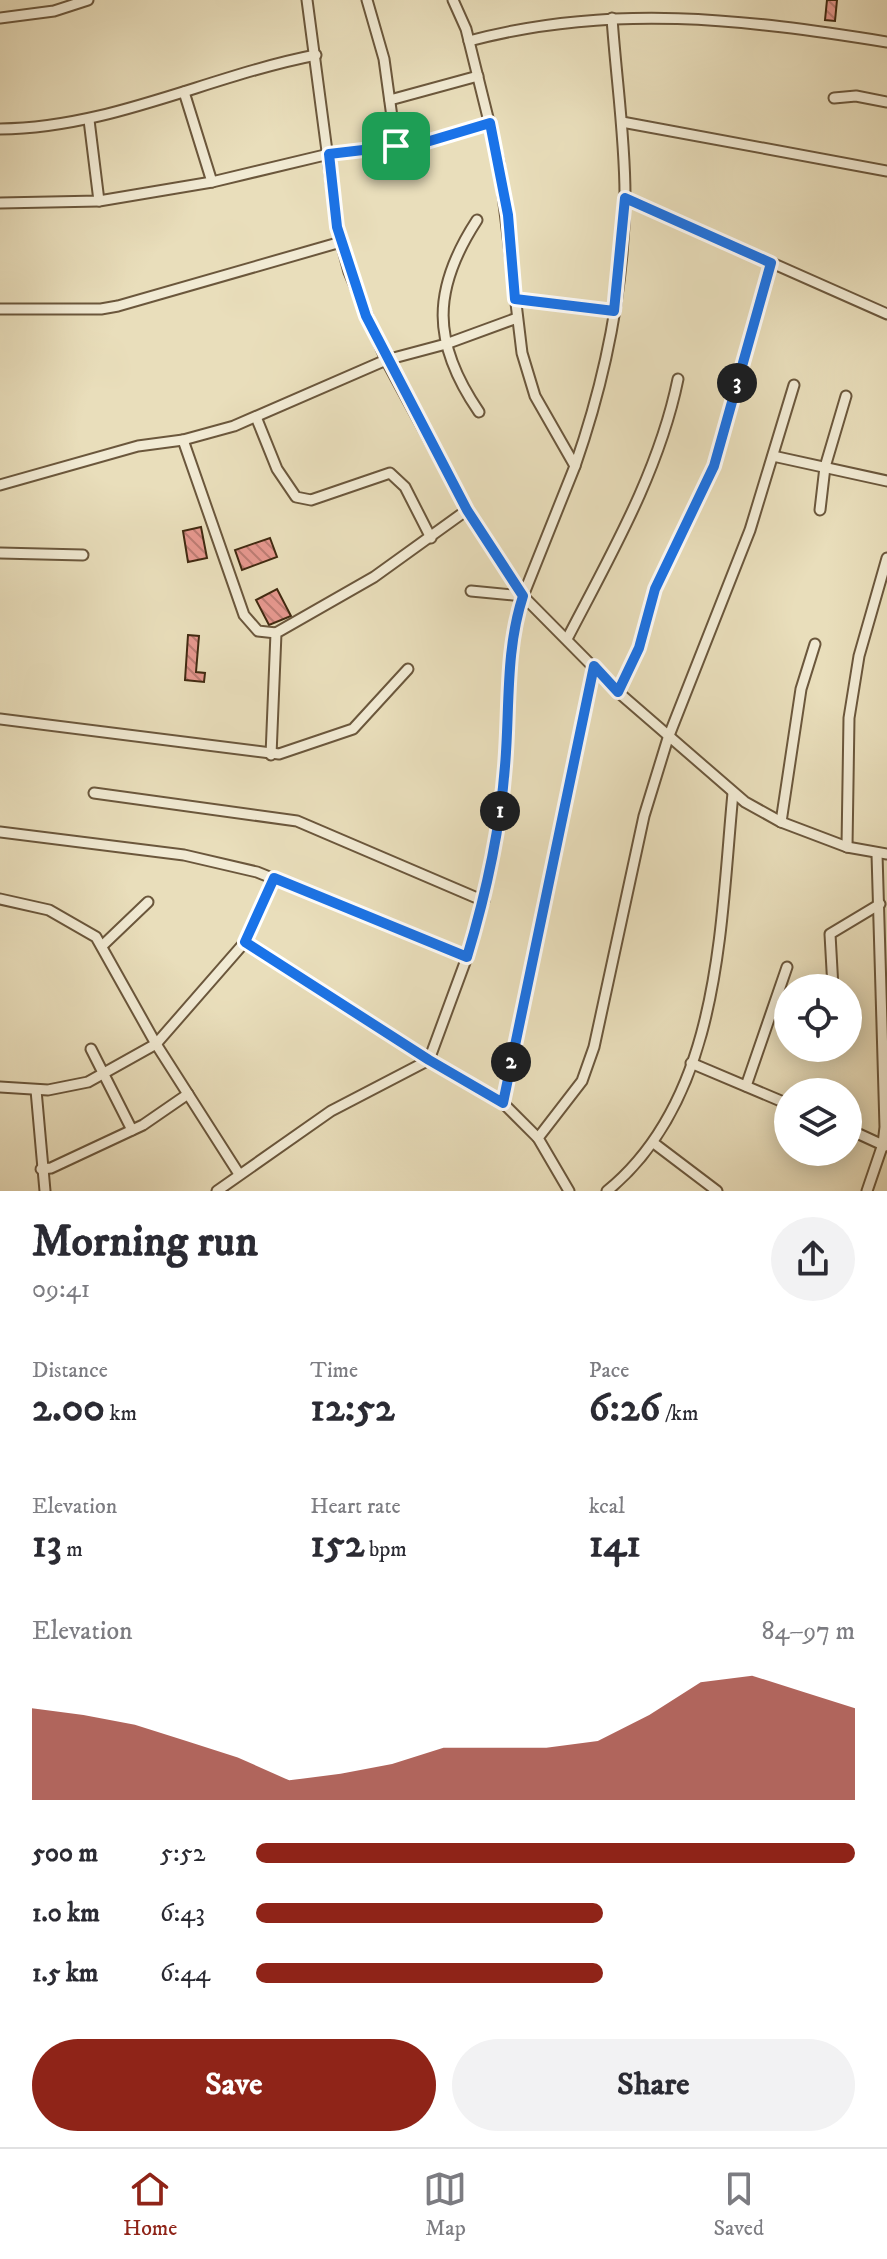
<!DOCTYPE html>
<meta charset="utf-8">
<style>
:root{--surface:#fff;--page:#f2f2f3;--text:#2b2b33;--muted:#7c7c81;--line:#e1e1e2;--accent:#8f2418}
body{margin:0;font-family:"IM FELL DW Pica",serif;background:var(--page);color:var(--text);height:100vh;display:flex;flex-direction:column;font-size:30px;white-space:nowrap}
*{box-sizing:border-box;margin:0}
p{font-size:26px;color:var(--muted)}
.icon{flex:none;width:44px;height:44px;fill:none;stroke:currentColor;stroke-width:2;stroke-linecap:round;stroke-linejoin:round}
.map{position:relative;height:1191px;overflow:hidden}
.details{display:flex;flex-direction:column;background:var(--surface);flex:1}
.details>*{flex:none}
.tools{position:absolute;left:774px;top:974px;display:grid;gap:16px}
.tools a{display:grid;place-items:center;width:88px;height:88px;border-radius:50%;background:var(--surface);box-shadow:0 4px 20px #0003;font-size:40px}
.pin{position:absolute;display:grid;place-items:center;width:68px;height:68px;color:#fff;margin:-34px;border-radius:16px;box-shadow:0 4px 12px #0006}
.km{position:absolute;width:40px;height:40px;margin:-20px;border-radius:50%;background:#222;color:#fff;font-size:22px;line-height:40px;text-align:center}
.round{display:grid;place-items:center;flex:none;width:84px;height:84px;border-radius:42px;background:var(--page)}
.headline{display:flex;align-items:center;justify-content:space-between;height:136px;padding:0 32px}
h1{font-size:44px;font-weight:800;line-height:60px}
.stats{display:grid;grid-template-columns:repeat(3,1fr);gap:12px;height:136px;padding:8px 32px}
.stats div{display:grid;align-content:center}
.stats b{font-size:40px;font-weight:800}
.stats small{font-size:22px;font-weight:400}
.stats p{font-size:22px}
.chart{height:224px;padding:16px 32px}
.chart p{display:flex;justify-content:space-between}
.chart svg{width:100%;height:144px;margin-top:8px;fill:var(--accent);opacity:.7}
.button{display:flex;gap:16px;margin-top:auto;padding:16px 32px}
.button a{flex:1;height:92px;border-radius:48px;background:var(--accent);color:#fff;font-size:32px;font-weight:800;line-height:92px;text-align:center}
.button a+a{background:var(--page);color:var(--text)}
ul{padding:0 32px;list-style:none;font-size:26px}
li{display:grid;grid-template-columns:128px 96px 1fr;align-items:center;height:60px}
li i{height:20px;border-radius:10px;background:var(--accent)}
.tabs{display:flex;justify-content:space-around;align-items:center;height:112px;border-top:2px solid var(--line);background:var(--surface);font-size:22px;color:var(--muted)}
.tabs a{display:grid;justify-items:center;gap:4px}
.tabs .active{color:var(--accent)}
.map>svg:first-child{display:block}
.building{fill:url(#building-back-hatch);stroke:#412a11;stroke-width:2}
.lines{fill:none;stroke-linecap:round;stroke-linejoin:round}
.street-casing{stroke:#6b573c;stroke-width:13}
.street{stroke:#f1ead3;stroke-width:9}
.route-casing{stroke:#fff;stroke-width:16}
.route{stroke:#1a73e8;stroke-width:10}
</style>
<div class="map">
<svg width="887" height="1191" viewBox="0 0 887 1191">
<defs>
<pattern id="building-back-hatch" width="6" height="6" patternUnits="userSpaceOnUse" patternTransform="scale(2)"><rect width="6" height="6" fill="#e6988f"/><path d="M-1 5l2 2M0 0l6 6M5-1l2 2" fill="none" stroke="#bc7c73"/></pattern>
</defs>
<rect width="100%" height="100%" fill="#e9debb"/>
<filter id="stains"><feTurbulence type="fractalNoise" baseFrequency=".0025" numOctaves="4"/><feColorMatrix values="0 0 0 0 .2 0 0 0 0 .09 0 0 0 0 .02 0 0 0 .5 -.17"/></filter>
<radialGradient id="worn" r=".72"><stop offset=".6" stop-color="#630" stop-opacity="0"/><stop offset="1" stop-color="#630" stop-opacity=".3"/></radialGradient>
<g class="building">
<polygon points="827,0 837,0 835,21 825,20"/>
<polygon points="201,527 207,558 188,562 183,531"/>
<polygon points="270,538 277,557 242,570 235,550"/>
<polygon points="277,589 291,616 269,625 256,600"/>
<polygon points="188,635 199,636 196,672 205,673 204,682 185,680"/>
</g>
<g class="lines">
<defs>
<g id="street">
<polyline points="307,0 337,227 349,272 386,360 446,344 517,318"/>
<polyline points="367,0 384,59 396,146"/>
<polyline points="0,18 54,11 88,0"/>
<path d="M 469,41 C 612,3 743,19 887,42"/>
<polyline points="184,92 212,182"/>
<polyline points="834,98 856,96 887,102"/>
<polyline points="390,100 478,76"/>
<polyline points="89,120 99,201"/>
<polyline points="622,122 887,171"/>
<path d="M 0,129 C 111,128 208,76 316,55"/>
<polyline points="625,198 887,314"/>
<polyline points="0,203 99,201 212,182 329,154 423,143 490,123"/>
<path d="M 477,220 C 432,289 431,342 479,412"/>
<polyline points="515,299 614,311"/>
<polyline points="0,309 101,309 118,306 341,242"/>
<polyline points="256,417 277,469 296,497 311,500 390,473 405,487 431,538"/>
<polyline points="183,440 244,615 258,631 276,633"/>
<polyline points="773,456 887,481"/>
<path d="M 575,466 C 605,380 624,286 625,195 C 625,136 616,77 612,18"/>
<polyline points="0,485 138,446 183,440 234,426 386,360 467,510 523,596 575,466 535,396 522,353 499,162 466,29 453,0"/>
<polyline points="820,510 825,467 846,396"/>
<polyline points="0,553 83,555"/>
<polyline points="471,591 523,596 618,692 745,802 781,822 847,847 887,854"/>
<path d="M 567,639 C 610,556 659,472 678,379"/>
<polyline points="618,692 639,648 655,589 714,466 771,263"/>
<polyline points="0,719 279,754 353,729 408,669"/>
<polyline points="271,755 276,633 374,577 467,510"/>
<polyline points="94,793 297,821 484,901"/>
<polyline points="781,822 801,689 815,644"/>
<polyline points="0,832 184,855 257,872 467,957 429,1060 245,942"/>
<polyline points="847,847 849,718 859,656 887,558"/>
<polyline points="0,899 49,910 96,937 156,1044 239,1174"/>
<polyline points="102,946 148,902"/>
<path d="M 467,957 C 486,894 500,831 505,766 C 510,710 505,651 523,596"/>
<polyline points="833,988 830,934 880,904"/>
<polyline points="91,1049 132,1130"/>
<polyline points="691,1063 788,1104"/>
<polyline points="746,1086 787,967"/>
<polyline points="0,1087 48,1090 88,1082 156,1044 245,942 274,878"/>
<polyline points="36,1090 45,1191"/>
<polyline points="503,1103 594,666"/>
<polyline points="848,1129 885,1146"/>
<polyline points="655,1144 717,1191"/>
<polyline points="41,1169 51,1168 143,1125 188,1094"/>
<polyline points="217,1191 331,1111 429,1060 503,1103 538,1138"/>
<polyline points="569,1191 538,1138 582,1081 594,1047 644,816 668,738 750,530 794,385"/>
<path d="M 607,1191 C 721,1098 720,927 733,793"/>
<polyline points="867,1191 883,1144 885,1127 877,854"/>
</g>
</defs>
<use href="#street" class="street-casing"/>
<use href="#street" class="street"/>
</g>
<g class="lines">
<defs>
<path id="route" d="M 490,123 L 508,215 L 515,299 L 614,311 L 625,198 L 771,263 L 714,466 L 655,589 L 639,648 L 618,692 L 594,666 L 503,1103 L 429,1060 L 245,942 L 274,878 L 467,957 C 486,894 500,831 505,766 C 510,709 505,651 523,596 L 467,510 L 366,316 L 337,227 L 329,154 L 423,143 Z"/>
</defs>
<use href="#route" class="route-casing"/>
<use href="#route" class="route"/>
</g>
<rect width="100%" height="100%" filter="url(#stains)"/>
<rect width="100%" height="100%" fill="url(#worn)"/>
</svg>
<div class="tools">
<a><svg class="icon" aria-label="locate" viewBox="0 0 24 24"><circle cx="12" cy="12" r="6"/><path d="M12 2v4M12 18v4M2 12h4M18 12h4"/></svg></a>
<a><svg class="icon" aria-label="layers" viewBox="0 0 24 24"><path d="M12 4l9 5-9 5-9-5zM3 14l9 5 9-5"/></svg></a>
</div>
<div class="pin" style="left:396px;top:146px;background:#1e9e55"><svg class="icon" aria-label="arrive" viewBox="0 0 24 24"><path d="M6 21V4h12l-3 4 3 4H6"/></svg></div>
<b class="km" style="left:500px;top:811px">1</b>
<b class="km" style="left:511px;top:1062px">2</b>
<b class="km" style="left:737px;top:383px">3</b>
</div>
<section class="details">
<div class="headline"><div><h1>Morning run</h1><p>09:41</p></div><a class="round"><svg class="icon" aria-label="share" viewBox="0 0 24 24"><path d="M12 15V3M7 8l5-5 5 5M5 13v7h14v-7"/></svg></a></div>
<div class="stats">
<div><p>Distance</p><b>2.00<small> km</small></b></div>
<div><p>Time</p><b>12:52</b></div>
<div><p>Pace</p><b>6:26<small> /km</small></b></div>
</div>
<div class="stats">
<div><p>Elevation</p><b>13<small> m</small></b></div>
<div><p>Heart rate</p><b>152<small> bpm</small></b></div>
<div><p>kcal</p><b>141</b></div>
</div>
<div class="chart"><p><span>Elevation</span>84–97 m</p>
<svg viewBox="0 0 160 44" preserveAspectRatio="none"><path d="M0 44V16L10 18L20 21L30 26L40 31L50 38L60 36L70 33L80 28L90 28L100 28L110 26L120 18L130 8L140 6L150 11L160 16V44z"/></svg>
</div>
<ul>
<li><b>500 m</b>5:52<i style="width:100%"></i></li>
<li><b>1.0 km</b>6:43<i style="width:58%"></i></li>
<li><b>1.5 km</b>6:44<i style="width:58%"></i></li>
</ul>
<div class="button"><a>Save</a><a>Share</a></div>
</section>
<nav class="tabs">
<a class="active"><svg class="icon" aria-label="home" viewBox="0 0 24 24"><path d="M3 11l9-7 9 7M6 9v11h12V9"/></svg>Home</a>
<a><svg class="icon" aria-label="map" viewBox="0 0 24 24"><path d="M3 6l6-2 6 2 6-2v14l-6 2-6-2-6 2zM9 4v14M15 6v14"/></svg>Map</a>
<a><svg class="icon" aria-label="saved" viewBox="0 0 24 24"><path d="M7 4h10v16l-5-4-5 4z"/></svg>Saved</a>
</nav>
